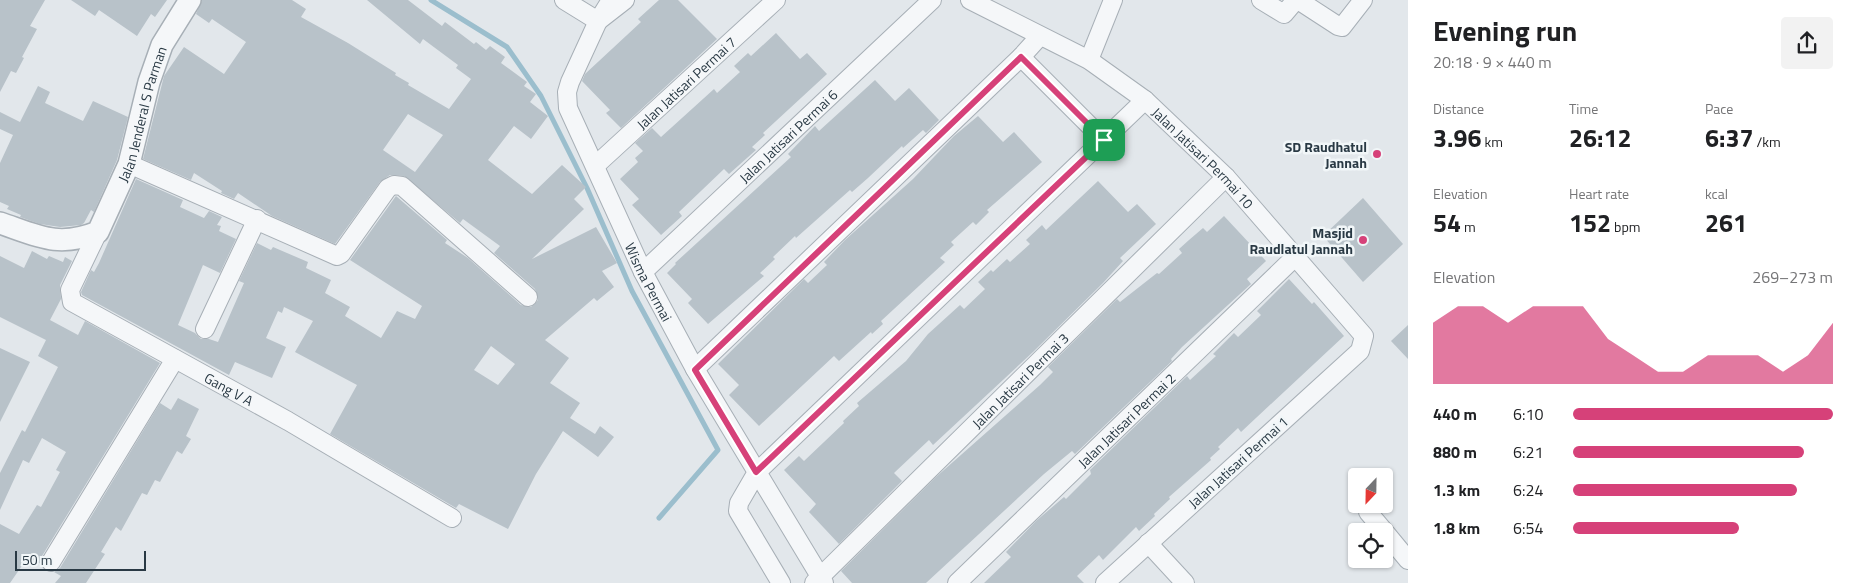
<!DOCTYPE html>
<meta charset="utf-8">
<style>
:root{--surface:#fff;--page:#f2f2f2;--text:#202124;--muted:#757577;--accent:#d64179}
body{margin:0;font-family:"Titillium Web",sans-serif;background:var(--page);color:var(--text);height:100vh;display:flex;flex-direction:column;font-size:19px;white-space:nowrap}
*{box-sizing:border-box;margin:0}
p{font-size:16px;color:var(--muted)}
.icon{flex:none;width:28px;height:28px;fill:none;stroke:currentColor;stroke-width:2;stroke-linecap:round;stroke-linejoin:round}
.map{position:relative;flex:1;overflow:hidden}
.side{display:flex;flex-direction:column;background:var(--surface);width:450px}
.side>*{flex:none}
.needle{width:32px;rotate:202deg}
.tools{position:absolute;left:1348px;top:468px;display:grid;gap:10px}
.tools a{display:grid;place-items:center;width:45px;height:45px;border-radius:5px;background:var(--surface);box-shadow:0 1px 4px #0004;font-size:25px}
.scale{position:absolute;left:15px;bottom:12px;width:131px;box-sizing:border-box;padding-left:5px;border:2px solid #293944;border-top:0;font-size:14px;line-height:18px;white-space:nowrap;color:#293944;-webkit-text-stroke:4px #f1f6f8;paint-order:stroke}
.pin{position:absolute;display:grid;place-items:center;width:42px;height:42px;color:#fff;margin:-21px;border-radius:10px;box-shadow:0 2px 8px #0006}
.round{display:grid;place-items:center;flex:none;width:52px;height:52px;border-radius:5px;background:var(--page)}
.overview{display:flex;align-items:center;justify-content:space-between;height:85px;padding:0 25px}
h1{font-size:28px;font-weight:700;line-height:38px}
.figures{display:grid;grid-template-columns:repeat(3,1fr);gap:8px;height:85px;padding:5px 25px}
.figures div{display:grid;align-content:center}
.figures b{font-size:25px;font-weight:700}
.figures small{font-size:14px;font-weight:400}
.figures p{font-size:14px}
.chart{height:140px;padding:10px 25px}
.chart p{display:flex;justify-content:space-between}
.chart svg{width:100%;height:90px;margin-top:5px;fill:var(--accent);opacity:.7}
ul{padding:0 25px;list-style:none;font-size:16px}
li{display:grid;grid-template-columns:80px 60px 1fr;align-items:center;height:38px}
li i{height:12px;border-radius:6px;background:var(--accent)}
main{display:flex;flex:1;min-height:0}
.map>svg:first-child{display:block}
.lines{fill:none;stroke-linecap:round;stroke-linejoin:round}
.stream{stroke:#9bbecd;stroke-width:5}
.building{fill:#b8c2c9;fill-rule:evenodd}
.minor-casing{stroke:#a7afb6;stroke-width:20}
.tertiary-casing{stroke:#a7afb6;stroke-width:24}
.minor{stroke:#f5f7f9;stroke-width:18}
.tertiary{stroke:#f5f7f9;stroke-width:21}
.route-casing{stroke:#fff;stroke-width:10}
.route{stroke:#d64179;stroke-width:6}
.poi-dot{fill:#d64179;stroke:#f1f6f8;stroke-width:2}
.labels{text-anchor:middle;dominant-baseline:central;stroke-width:5;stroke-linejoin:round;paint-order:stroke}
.street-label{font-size:14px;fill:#293944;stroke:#f1f6f8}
.poi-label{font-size:14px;font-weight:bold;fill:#293944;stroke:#f1f6f8;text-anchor:end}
</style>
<main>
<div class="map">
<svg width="1408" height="583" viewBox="0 0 1408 583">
<rect width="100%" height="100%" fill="#e2e7eb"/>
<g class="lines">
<polyline class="stream" points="431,0 507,47 541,96 587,188 632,291 718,450 659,518"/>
</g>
<g class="building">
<polygon points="0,0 45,0 30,26 37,29 22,57 24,58 16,73 11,71 0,92"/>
<polygon points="71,0 167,0 155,17 151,14 137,36 99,10 95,16"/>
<path d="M 202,0 L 292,0 L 306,9 L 301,17 L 348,43 L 396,73 L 395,75 L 409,83 L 408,85 L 449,109 L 471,79 L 456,68 L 458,65 L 423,39 L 420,44 L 367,0 L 408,0 L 442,26 L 445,22 L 474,44 L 476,42 L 486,50 L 490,46 L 505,57 L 501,63 L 527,82 L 524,86 L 536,94 L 530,102 L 548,116 L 531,139 L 514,126 L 488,160 L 532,194 L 562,165 L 586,187 L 574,199 L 584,209 L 532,259 L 596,227 L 617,263 L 602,271 L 614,287 L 597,301 L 594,298 L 545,340 L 569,358 L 550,383 L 580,403 L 570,418 L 595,434 L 600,426 L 614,437 L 598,457 L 563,431 L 536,474 L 508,529 L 459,504 L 456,508 L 330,434 L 357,385 L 295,352 L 313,321 L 284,307 L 282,313 L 278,311 L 266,338 L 286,347 L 272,378 L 235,362 L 229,375 L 82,295 L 81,292 L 91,270 L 94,272 L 99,263 L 136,179 L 183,200 L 180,207 L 204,218 L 209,211 L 222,217 L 217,225 L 221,226 L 219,231 L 236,239 L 220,273 L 203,265 L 178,325 L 195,333 L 201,339 L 209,339 L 218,342 L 244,283 L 239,281 L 257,243 L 271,250 L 273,247 L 308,262 L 306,268 L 331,280 L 325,293 L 350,307 L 345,316 L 381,338 L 397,311 L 415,319 L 422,306 L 350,260 L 396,196 L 447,240 L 445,243 L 468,258 L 521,305 L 531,307 L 538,300 L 535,289 L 494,253 L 500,246 L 463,219 L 460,223 L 404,176 L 390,175 L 380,182 L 335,244 L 272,216 L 238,193 L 234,199 L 221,193 L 222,191 L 194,173 L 191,180 L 143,159 L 164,76 L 184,47 L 224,74 L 246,42 L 212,19 L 209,23 L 196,14 ZM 408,114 L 443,135 L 415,172 L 383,150 ZM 491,346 L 515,364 L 498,385 L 474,370 Z"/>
<polygon points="659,0 678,0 717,39 621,128 606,113 610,110 582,81 585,74 641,22 638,19"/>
<polygon points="776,33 800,59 807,53 827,74 763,133 765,135 752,147 756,150 729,174 724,169 679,212 682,216 661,235 632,205 639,199 620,179 638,162 635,158 643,151 635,143 652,128 661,137 714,89 717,93 740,72 734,66 748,53 751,56"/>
<polygon points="875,80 895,101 909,88 939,120 926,133 923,130 903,148 902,146 868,178 852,192 850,190 796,238 795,236 773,257 775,259 760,273 764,276 708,324 688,303 692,299 667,273 676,264 675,263 791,157 788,154 815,126 819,131"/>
<polygon points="38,86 50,92 45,103 83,121 93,101 128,117 117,160 94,212 91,210 84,223 81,225 60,227 40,224 20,217 21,215 7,209 9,206 0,202 0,163 13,135 0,129 0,112 20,122"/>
<polygon points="978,116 1003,142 1014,132 1042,162 987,210 989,212 976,225 973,222 951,242 954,245 940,258 945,262 881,321 883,324 872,334 871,332 839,361 834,356 759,426 729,395 739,385 718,364 804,279 808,283 827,265 824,262 845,240 913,179 954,136"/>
<polygon points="1098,181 1128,212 1137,204 1156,224 1120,258 1123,261 1103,283 1033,352 933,445 929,440 894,473 902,481 839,544 809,512 816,504 784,470 799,456 804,461 844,423 843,421 859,406 857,403 906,361 928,334 960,305 964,309 985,289 978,282 991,270 993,272 1007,259 1010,262 1030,244 1026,240 1042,225 1046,230"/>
<polygon points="1363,198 1403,244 1363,282 1323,236"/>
<polygon points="1224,216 1266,261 1247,279 1251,284 1182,347 1171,359 1172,361 1075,454 1072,451 1044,474 926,583 852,583 841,571 936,477 1040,385 1053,372 1048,367 1117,299 1120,302 1157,273 1159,274 1182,253 1179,249 1189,240 1203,228 1207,232"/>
<polygon points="32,251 47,259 49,256 63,262 65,257 72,261 60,285 61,299 50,320 78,335 85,321 160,363 42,556 41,564 28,557 10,583 0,583 0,524 19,534 37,505 41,507 60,472 56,470 66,452 42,438 29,463 23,460 0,510 0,473 22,430 25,432 58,367 38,356 46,340 0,317 0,256 24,268"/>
<polygon points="1289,279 1312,304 1314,302 1344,336 1241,432 1238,428 1218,447 1220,449 1210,458 1211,460 1169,497 1170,499 1154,514 1155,516 1139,531 1136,527 1103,560 1099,555 1077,576 1084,583 984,583 1011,557 1006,552 1036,521 1064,497 1066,499 1091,474 1090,470 1187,376 1190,380 1216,356 1213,354 1234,333 1238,337 1261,315 1257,311"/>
<polygon points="1408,325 1408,359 1391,341"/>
<polygon points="0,348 30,362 0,422"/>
<polygon points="178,398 199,409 186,436 191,439 182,454 177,451 160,482 155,480 147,495 142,493 121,531 116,527 101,552 105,554 86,583 55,583 61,576 54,572 60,568 160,403 171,410"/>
</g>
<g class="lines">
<defs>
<g id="minor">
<polyline points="564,0 598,21 625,0"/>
<path id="s1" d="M 611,0 L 598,21 L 570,82 L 567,92 L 568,108 L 643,272 L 695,369 L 757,472 L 739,503 L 738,511 L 781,583"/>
<path id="s2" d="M 970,0 L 1089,60 L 1145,100 L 1226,177 L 1364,336 L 1360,351 L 1105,583"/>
<polyline points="1261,0 1284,14 1295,1 1298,0 1338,26 1342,27 1363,0"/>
<polyline points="1021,57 1104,140"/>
<polyline points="1089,60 1113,0"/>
<polyline points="129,164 337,256 341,254 388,188 394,185 402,186 528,297"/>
<path id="s3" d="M 596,165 L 776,0"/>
<path id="s4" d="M 98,232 L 70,290 L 72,302 L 288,421 L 452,518"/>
<path id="s5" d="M 643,272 L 932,0"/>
<polyline points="205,329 257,219"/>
<polyline points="695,369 1021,57 1040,36"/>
<polyline points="1368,512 1384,531"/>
<polyline points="1384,531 1408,560"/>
<polyline points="1148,543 1185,583"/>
<polyline points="51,562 175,359"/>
<path id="s6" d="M 814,583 L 1226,177"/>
<polyline points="824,583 757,472 1145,100"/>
<path id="s7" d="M 957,583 L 1296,256"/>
</g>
<g id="tertiary">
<path id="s8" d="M 0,223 C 38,236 58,248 98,232 L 129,164 L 149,82 L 162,45 L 190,0"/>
</g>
</defs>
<use href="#minor" class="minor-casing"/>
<use href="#tertiary" class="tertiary-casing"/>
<use href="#minor" class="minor"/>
<use href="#tertiary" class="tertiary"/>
</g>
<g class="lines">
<defs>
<polygon id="route" points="1021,57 1104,140 756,472 695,370"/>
</defs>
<use href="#route" class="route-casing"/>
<use href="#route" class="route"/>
</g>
<g class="poi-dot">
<circle cx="1377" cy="154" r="5"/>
<circle cx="1363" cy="240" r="5"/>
</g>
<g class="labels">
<g class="street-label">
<text stroke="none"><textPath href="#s3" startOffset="122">Jalan Jatisari Permai 7</textPath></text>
<text stroke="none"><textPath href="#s8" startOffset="228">Jalan Jenderal S Parman</textPath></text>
<text stroke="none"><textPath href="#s5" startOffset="199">Jalan Jatisari Permai 6</textPath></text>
<text stroke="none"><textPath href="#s2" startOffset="284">Jalan Jatisari Permai 10</textPath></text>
<text stroke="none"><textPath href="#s1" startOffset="310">Wisma Permai</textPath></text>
<text stroke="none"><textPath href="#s6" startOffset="289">Jalan Jatisari Permai 3</textPath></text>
<text stroke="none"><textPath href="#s4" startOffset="256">Gang V A</textPath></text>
<text stroke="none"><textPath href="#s7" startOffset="235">Jalan Jatisari Permai 2</textPath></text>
<text transform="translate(1238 462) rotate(-42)">Jalan Jatisari Permai 1</text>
</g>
<g class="poi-label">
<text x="1367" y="146">SD Raudhatul<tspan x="1367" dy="16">Jannah</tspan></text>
<text x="1353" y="232">Masjid<tspan x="1353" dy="16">Raudlatul Jannah</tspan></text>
</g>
</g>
</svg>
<div class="tools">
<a><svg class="needle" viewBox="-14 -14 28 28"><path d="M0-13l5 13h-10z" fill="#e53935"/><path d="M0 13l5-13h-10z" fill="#757577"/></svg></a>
<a><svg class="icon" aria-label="locate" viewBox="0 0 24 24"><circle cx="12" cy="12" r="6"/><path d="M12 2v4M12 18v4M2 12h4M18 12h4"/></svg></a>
</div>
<div class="scale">50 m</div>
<div class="pin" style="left:1104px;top:140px;background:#1e9e55"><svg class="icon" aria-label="arrive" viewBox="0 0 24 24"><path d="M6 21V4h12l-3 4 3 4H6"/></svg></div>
</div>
<section class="side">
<div class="overview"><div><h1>Evening run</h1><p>20:18 · 9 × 440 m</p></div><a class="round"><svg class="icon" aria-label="share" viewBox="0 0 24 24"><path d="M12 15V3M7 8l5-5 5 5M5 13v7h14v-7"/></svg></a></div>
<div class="figures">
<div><p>Distance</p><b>3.96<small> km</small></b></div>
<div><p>Time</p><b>26:12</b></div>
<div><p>Pace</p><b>6:37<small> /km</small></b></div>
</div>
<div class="figures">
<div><p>Elevation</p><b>54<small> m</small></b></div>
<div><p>Heart rate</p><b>152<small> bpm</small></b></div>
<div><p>kcal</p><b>261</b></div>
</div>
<div class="chart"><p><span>Elevation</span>269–273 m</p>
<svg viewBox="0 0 160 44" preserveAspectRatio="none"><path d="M0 44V14L10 6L20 6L30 14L40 6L50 6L60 6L70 22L80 30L90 38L100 38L110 30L120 30L130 30L140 38L150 30L160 14V44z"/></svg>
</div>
<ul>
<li><b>440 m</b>6:10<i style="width:100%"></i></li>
<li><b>880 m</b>6:21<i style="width:89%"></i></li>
<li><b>1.3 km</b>6:24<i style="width:86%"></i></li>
<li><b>1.8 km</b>6:54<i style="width:64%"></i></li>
</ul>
</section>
</main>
